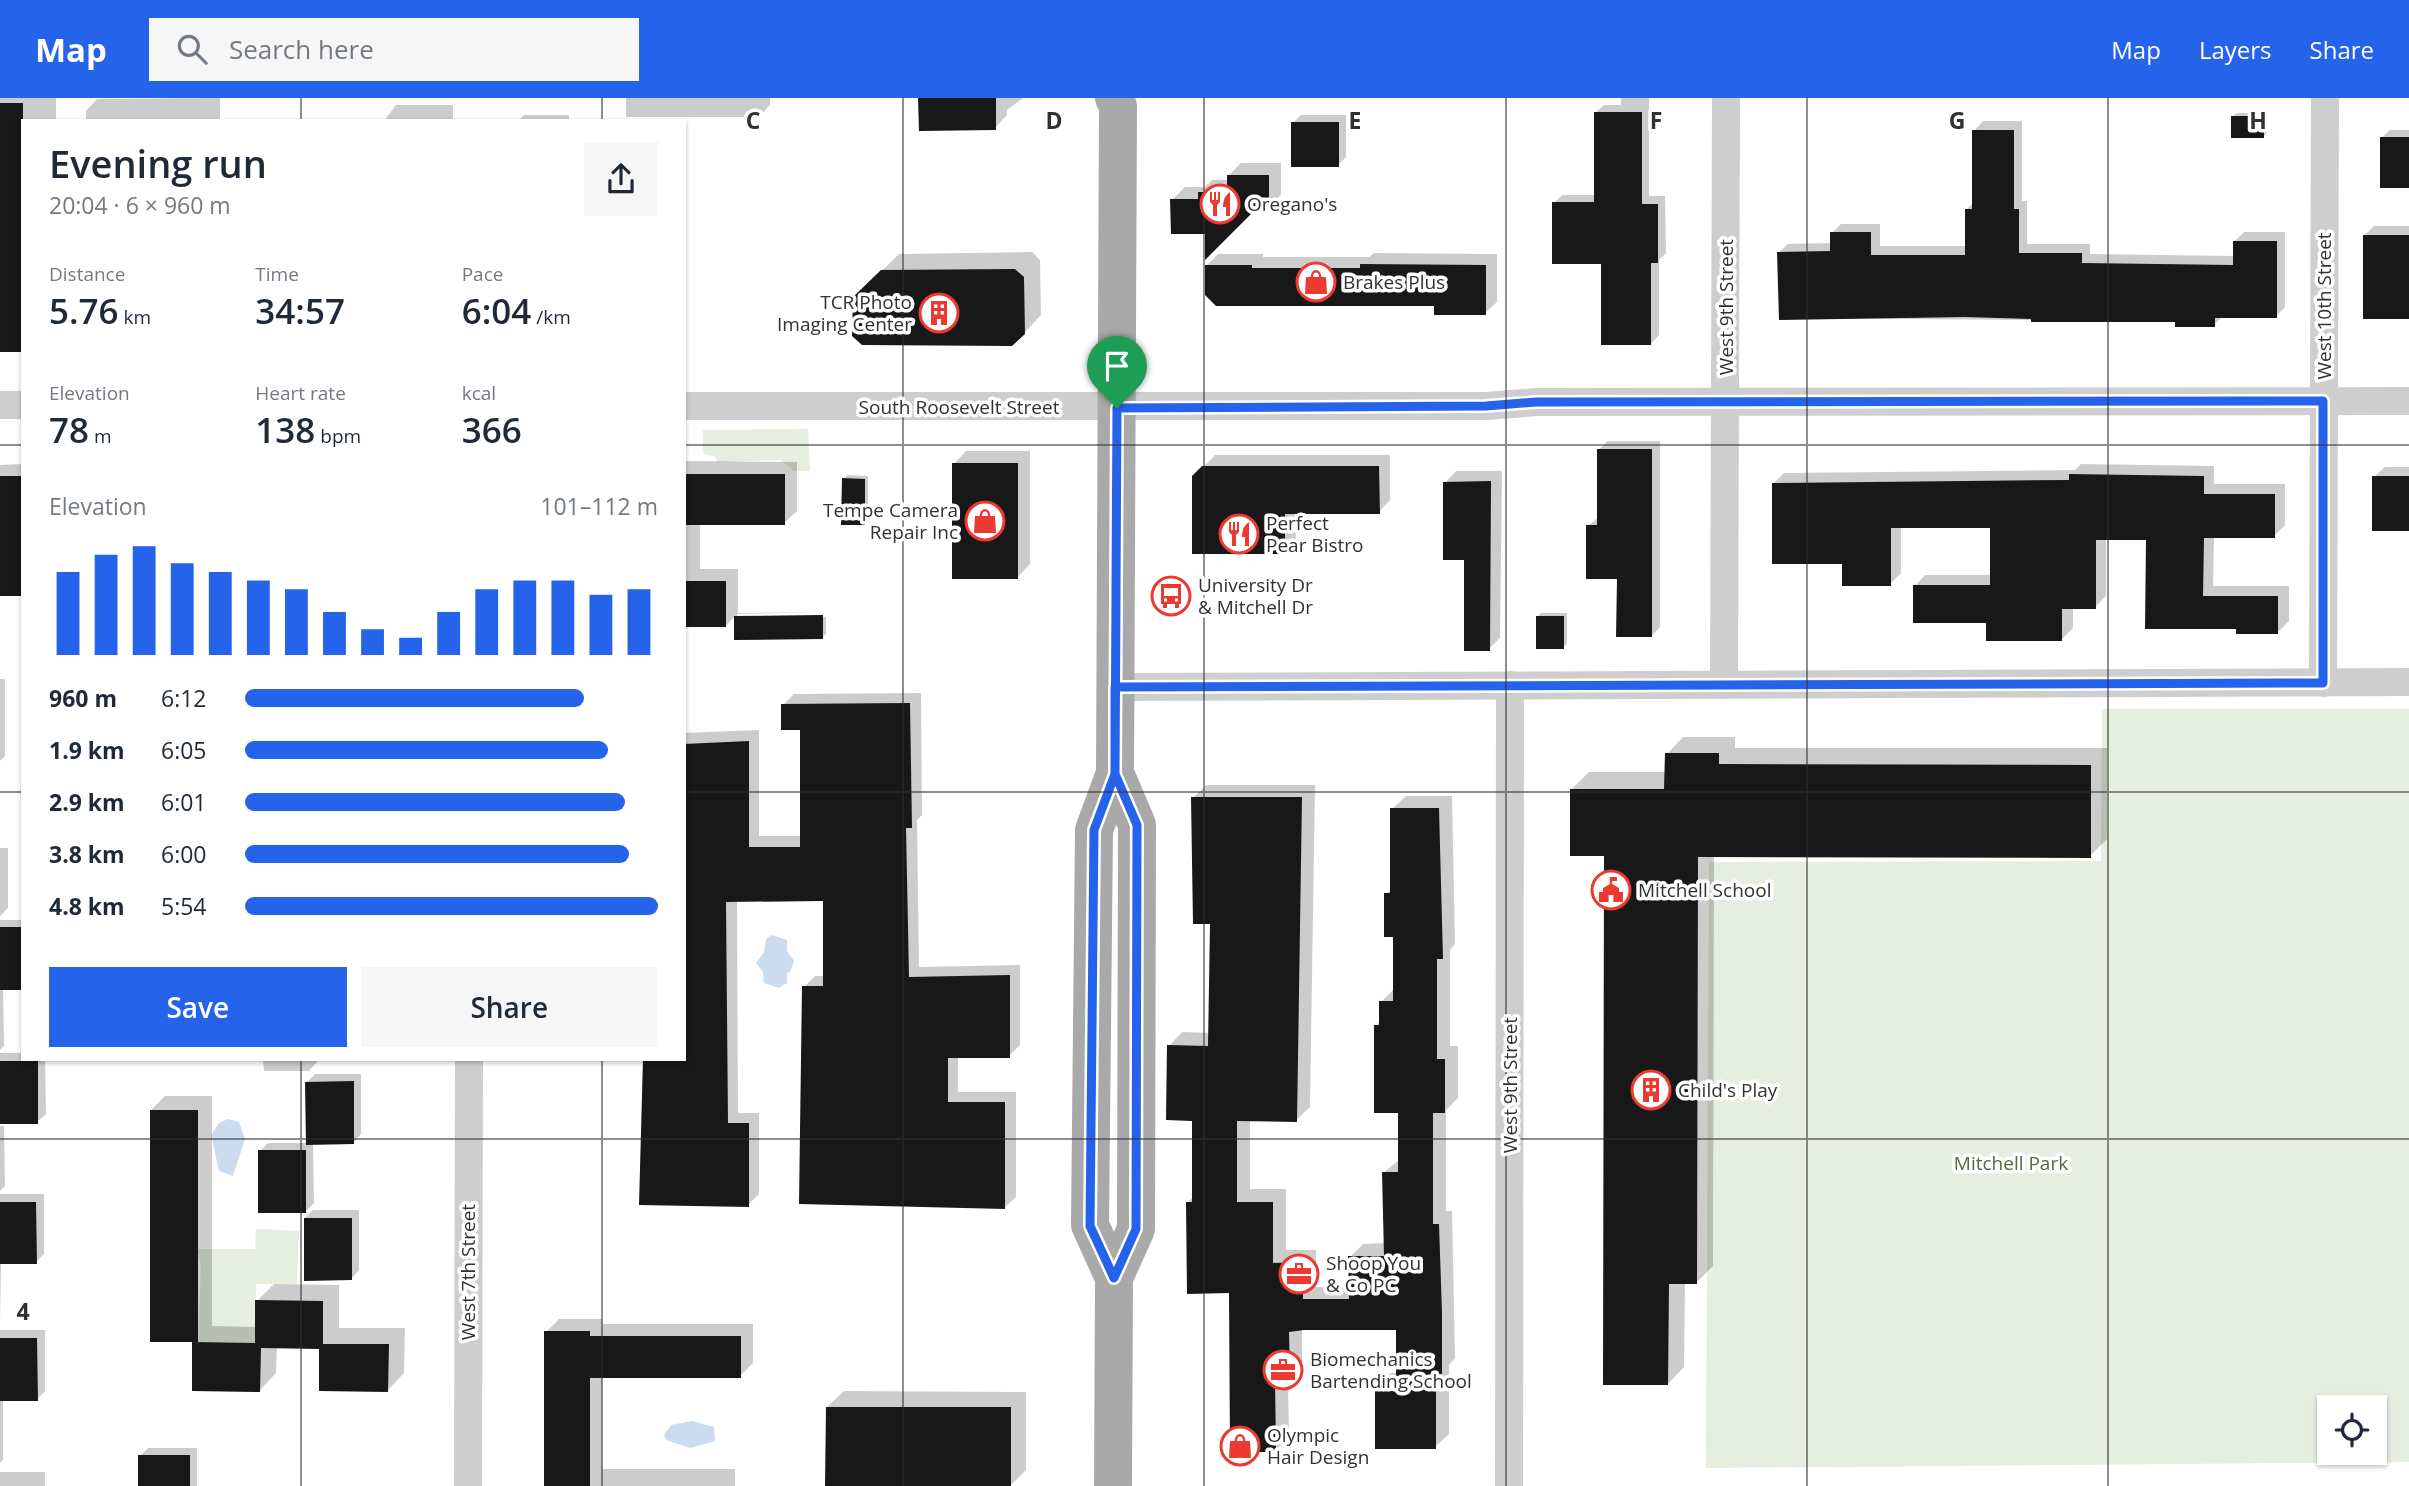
<!DOCTYPE html>
<meta charset="utf-8">
<style>
:root{--surface:#fff;--page:#f6f6f7;--text:#1f2937;--muted:#747a83;--accent:#2563eb}
body{margin:0;font-family:"Open Sans",sans-serif;background:var(--page);color:var(--text);height:100vh;display:flex;flex-direction:column;font-size:26px;white-space:nowrap}
*{box-sizing:border-box;margin:0}
p{font-size:23px;color:var(--muted)}
.icon{flex:none;width:38px;height:38px;fill:none;stroke:currentColor;stroke-width:2;stroke-linecap:round;stroke-linejoin:round}
.map{position:relative;flex:1;overflow:hidden}
.details{position:absolute;left:21px;top:21px;width:665px;height:942px;display:flex;flex-direction:column;background:var(--surface);border-radius:0px;box-shadow:0 2px 5px #0004}
.details>*{flex:none}
.controls{position:absolute;left:2317px;top:1297px;display:grid;gap:14px}
.controls a{display:grid;place-items:center;width:70px;height:70px;border-radius:0px;background:var(--surface);box-shadow:0 2px 5px #0004;font-size:35px}
.pin{position:absolute;display:grid;place-items:center;width:60px;height:60px;color:#fff;margin:-72px -30px;border-radius:50% 50% 50% 0;rotate:-45deg;box-shadow:0 0 7px #0007}
.pin .icon{rotate:45deg}
.round{display:grid;place-items:center;flex:none;width:74px;height:74px;border-radius:0px;background:var(--page)}
.summary{display:flex;align-items:center;justify-content:space-between;height:119px;padding:0 28px}
h1{font-size:38px;font-weight:600;line-height:52px}
.metrics{display:grid;grid-template-columns:repeat(3,1fr);gap:10px;height:119px;padding:7px 28px}
.metrics div{display:grid;align-content:center}
.metrics b{font-size:35px;font-weight:600}
.metrics small{font-size:19px;font-weight:400}
.metrics p{font-size:19px}
.chart{height:196px;padding:14px 28px}
.chart p{display:flex;justify-content:space-between}
.chart svg{width:100%;height:126px;margin-top:7px;stroke:var(--accent);stroke-width:6}
.cta{display:flex;gap:14px;margin-top:auto;padding:14px 28px}
.cta a{flex:1;height:80px;border-radius:0px;background:var(--accent);color:#fff;font-size:28px;font-weight:600;line-height:80px;text-align:center}
.cta a+a{background:var(--page);color:var(--text)}
ul{padding:0 28px;list-style:none;font-size:23px}
li{display:grid;grid-template-columns:112px 84px 1fr;align-items:center;height:52px}
li i{height:18px;border-radius:9px;background:var(--accent)}
header{display:flex;align-items:center;gap:42px;box-sizing:border-box;height:98px;padding:0 35px;background:var(--accent);color:#fff}
header strong{font-size:33px}
nav{display:flex;gap:38px;margin-inline-start:auto;font-size:24px}
.search{width:490px;height:63px;background:var(--page);display:flex;align-items:center;gap:18px;box-sizing:border-box;padding:0 24px;border-radius:0px;color:var(--muted);font-size:26px}
.map>svg:first-child{display:block}
.green{fill:#e5eedf;fill-rule:evenodd}
.water{fill:#cbdcee}
.shadow{fill:#0003}
.building{fill:#181818}
.lines{fill:none;stroke-linecap:round;stroke-linejoin:round}
.minor{stroke:#cecece;stroke-width:28}
.primary{stroke:#a9a9a9;stroke-width:38}
.route-casing{stroke:#fff;stroke-width:14}
.route{stroke:#2563eb;stroke-width:9}
.grid{fill:none;stroke:#313131;stroke-width:2;stroke-opacity:0.55}
.labels{text-anchor:middle;dominant-baseline:central;stroke-width:7;stroke-linejoin:round;paint-order:stroke}
.poi-label{font-size:19px;fill:#313131;stroke:#fff;text-anchor:start}
.street-label{font-size:19px;fill:#313131;stroke:#fff}
.park-label{font-size:19px;fill:#4d6e3c;stroke:#fff}
.grid-label{font-size:23px;text-anchor:middle;font-weight:bold;fill:#313131;stroke:#fff;stroke-width:7;stroke-linejoin:round;paint-order:stroke}
</style>
<header>
<strong>Map</strong>
<div class="search"><svg class="icon" aria-label="search" viewBox="0 0 24 24"><circle cx="10" cy="10" r="6"/><path d="M15 15l6 6"/></svg>Search here</div>
<nav><a>Map</a><a>Layers</a><a>Share</a></nav>
</header>
<div class="map">
<svg width="2409" height="1388" viewBox="0 0 2409 1388">
<rect width="100%" height="100%" fill="#fff"/>
<g class="green">
<polygon points="808,331 810,373 794,373 781,362 717,364 715,358 703,356 703,332"/>
<path d="M 2102,611 L 2409,611 L 2409,1364 L 1706,1370 L 1709,764 L 2101,763 ZM 2329,1309 L 2375,1309 L 2375,1354 L 2329,1354 Z"/>
<polygon points="256,1131 299,1133 297,1186 256,1186 255,1245 198,1244 201,1167 197,1151 255,1151"/>
</g>
<g class="water">
<polygon points="772,837 787,842 787,853 794,863 790,874 787,875 787,885 779,890 764,885 763,874 756,865 764,854 766,841"/>
<polygon points="228,1021 239,1024 245,1041 233,1078 219,1073 211,1037 219,1025"/>
<polygon points="692,1323 714,1329 715,1343 690,1350 666,1342 664,1337 671,1327"/>
</g>
<g class="shadow">
<polygon points="0,0 56,0 56,23 23,23 0,253"/>
<polygon points="220,0 220,23 86,23 86,13 97,1"/>
<polygon points="626,0 770,0 770,7 759,19 626,19"/>
<polygon points="920,0 1023,0 1007,12 1007,17 995,30"/>
<polygon points="1621,0 1649,0 1649,98 1665,98 1666,155 1659,162 1659,237 1651,246 1603,164 1554,105 1562,97 1595,97 1595,15 1604,7 1621,7"/>
<polygon points="396,7 453,7 453,23 384,23"/>
<polygon points="2237,15 2267,15 2267,35 2263,39 2233,18"/>
<polygon points="524,17 569,17 569,23 518,23"/>
<polygon points="1301,17 1346,17 1346,59 1338,67 1293,25"/>
<polygon points="1983,23 2022,23 2022,103 2027,103 2027,146 2090,146 2090,156 2235,158 2235,143 2244,134 2285,134 2285,209 2276,218 2223,218 2214,227 2177,223 1780,220 1778,155 1788,146 1832,145 1832,135 1841,126 1880,126 1880,148 1966,148 1966,112 1974,104 1974,33"/>
<polygon points="2390,32 2409,32 2409,89 2381,40"/>
<polygon points="1241,65 1281,65 1281,97 1268,109 1255,109 1207,134 1172,102 1185,89 1205,89 1212,82 1228,82 1228,78"/>
<polygon points="2374,128 2409,128 2409,221 2364,138"/>
<polygon points="1032,154 1040,162 1041,217 1024,235 854,200 899,156"/>
<polygon points="1374,155 1497,156 1497,204 1485,215 1207,167 1218,156 1263,156 1263,159 1369,159"/>
<polygon points="1607,343 1660,343 1660,529 1652,538 1588,428 1599,419 1599,352"/>
<polygon points="966,353 1030,353 1030,466 1018,479 954,366"/>
<polygon points="1215,357 1390,357 1390,402 1379,414 1295,414 1296,443 1284,454 1194,379"/>
<polygon points="684,363 797,364 797,413 784,425 700,425 700,471 738,471 738,515 826,514 737,516 737,520 826,519 826,536 822,539 736,540 736,517 726,528 684,528"/>
<polygon points="23,366 23,496 0,496 0,367"/>
<polygon points="2081,366 2214,368 2214,386 2285,386 2285,427 2274,438 2214,438 2213,488 2289,488 2289,523 2278,534 2238,529 2147,529 2148,441 2106,441 2106,498 2095,509 2073,509 2073,530 2062,541 1988,523 1915,488 1925,477 1992,477 1992,428 1901,428 1901,475 1890,486 1844,465 1774,385 1784,375 2075,372"/>
<polygon points="2385,369 2409,369 2409,432 2374,379"/>
<polygon points="1456,373 1502,373 1500,540 1489,551 1445,385"/>
<polygon points="847,377 868,378 868,422 864,426 844,381"/>
<polygon points="1541,515 1567,515 1567,546 1563,549 1538,518"/>
<polygon points="0,581 5,581 5,658 0,663"/>
<polygon points="921,595 922,717 917,722 919,869 1020,867 1020,947 1009,958 958,958 958,994 1016,994 1016,1099 1005,1109 804,889 815,878 825,878 825,801 737,802 738,1015 759,1015 759,1096 748,1107 640,1105 643,961 684,961 684,635 759,632 759,738 802,738 802,630 783,607 794,596"/>
<polygon points="1683,639 1735,639 1735,650 2107,650 2107,741 2090,758 1714,757 1713,1168 1696,1185 1685,1185 1684,1269 1668,1286 1606,756 1572,691 1589,674 1666,674 1667,656"/>
<polygon points="1206,687 1315,687 1310,1009 1296,1022 1250,1022 1250,1091 1286,1091 1286,1152 1316,1152 1316,1189 1350,1189 1350,1159 1363,1146 1385,1145 1383,1075 1400,1061 1400,1014 1376,928 1381,922 1381,904 1395,890 1395,837 1386,796 1392,790 1392,711 1406,698 1452,698 1455,846 1450,852 1450,948 1458,948 1458,1000 1446,1012 1446,1113 1452,1113 1455,1260 1449,1267 1449,1336 1435,1349 1377,1288 1390,1275 1397,1275 1397,1230 1302,1230 1302,1265 1288,1278 1289,1339 1276,1352 1231,1194 1188,1104 1193,1099 1193,1021 1169,948 1182,934 1210,935 1212,824 1193,700"/>
<polygon points="0,750 8,750 8,810 0,818"/>
<polygon points="0,822 23,822 23,890 3,890 4,948 0,952"/>
<polygon points="0,955 23,955 23,961 45,961 46,1016 37,1024 0,1024"/>
<polygon points="263,961 317,961 317,964 309,973 264,973"/>
<polygon points="315,976 361,976 361,1036 353,1045 313,1045 314,1105 306,1113 260,1053 268,1045 308,1045 307,984"/>
<polygon points="165,998 212,998 212,1228 257,1229 257,1203 274,1186 339,1187 339,1230 405,1230 404,1275 388,1292 321,1249 277,1248 276,1275 260,1292 193,1245 197,1242 151,1012"/>
<polygon points="0,1028 4,1028 5,1088 0,1093"/>
<polygon points="0,1096 44,1096 44,1156 36,1164 1,1165 0,1226"/>
<polygon points="313,1112 359,1112 359,1172 351,1181 305,1120"/>
<polygon points="559,1221 602,1221 602,1226 753,1226 753,1265 740,1278 602,1278 602,1371 735,1371 735,1388 546,1388 546,1234"/>
<polygon points="0,1232 45,1232 45,1293 37,1301 3,1301 3,1362 0,1365"/>
<polygon points="844,1293 1026,1294 1026,1372 1010,1388 827,1388 827,1309"/>
<polygon points="148,1350 197,1350 197,1388 140,1388 140,1358"/>
<rect x="0" y="1374" width="45" height="14"/>
</g>
<g class="building">
<polygon points="918,0 996,0 996,32 919,33"/>
<rect x="0" y="5" width="23" height="249"/>
<polygon points="1594,14 1642,14 1642,106 1658,106 1658,165 1651,165 1651,247 1601,247 1601,166 1552,166 1552,104 1594,104"/>
<rect x="2231" y="18" width="33" height="22"/>
<rect x="1291" y="24" width="48" height="45"/>
<polygon points="1972,32 2014,32 2014,111 2019,111 2019,155 2082,155 2082,165 2233,167 2233,143 2277,143 2277,220 2215,220 2215,229 2175,229 2175,224 2031,224 2031,221 1965,219 1779,222 1777,154 1830,153 1830,134 1871,134 1871,157 1965,157 1965,111 1972,111"/>
<rect x="2380" y="39" width="29" height="51"/>
<polygon points="1227,77 1269,77 1269,111 1256,111 1205,162 1205,136 1171,136 1170,101 1198,101 1198,94 1227,94"/>
<rect x="2363" y="137" width="46" height="84"/>
<polygon points="1360,166 1486,167 1486,217 1434,217 1434,208 1216,208 1205,197 1205,167 1252,167 1252,170 1360,170"/>
<polygon points="1015,171 1024,179 1025,236 1012,248 862,247 852,238 853,199 881,172"/>
<polygon points="1597,351 1652,351 1652,539 1616,539 1617,481 1586,481 1586,427 1597,427"/>
<rect x="952" y="365" width="66" height="116"/>
<polygon points="1202,368 1379,368 1380,416 1285,416 1285,456 1192,456 1192,378"/>
<rect x="684" y="376" width="101" height="51"/>
<polygon points="2069,376 2204,378 2204,396 2275,396 2275,440 2204,440 2203,498 2278,498 2278,536 2236,536 2236,531 2145,531 2146,442 2096,442 2096,511 2062,511 2062,543 1986,543 1986,525 1913,525 1913,487 1990,487 1990,430 1891,430 1891,488 1842,488 1842,466 1772,466 1772,385 2069,382"/>
<rect x="0" y="378" width="23" height="120"/>
<rect x="2372" y="378" width="37" height="55"/>
<polygon points="842,380 865,381 865,427 841,427"/>
<polygon points="1491,383 1490,553 1464,553 1464,462 1443,462 1443,384"/>
<rect x="684" y="483" width="42" height="46"/>
<polygon points="823,517 823,541 734,542 734,518"/>
<rect x="1536" y="518" width="28" height="33"/>
<polygon points="910,605 912,730 906,730 909,879 1010,877 1010,960 948,960 948,1004 1005,1004 1005,1111 799,1106 802,888 823,888 823,803 726,804 728,1025 749,1025 749,1109 639,1107 643,961 684,961 684,646 749,643 749,749 800,749 800,632 781,632 781,606"/>
<polygon points="1665,655 1719,655 1719,666 2091,667 2091,760 1698,759 1697,1186 1669,1186 1668,1287 1603,1287 1604,758 1570,758 1570,691 1664,691"/>
<polygon points="1191,699 1302,699 1297,1024 1237,1023 1237,1104 1273,1104 1273,1165 1303,1164 1303,1201 1349,1201 1348,1158 1384,1158 1382,1074 1398,1074 1398,1015 1374,1015 1374,927 1379,927 1379,903 1393,903 1393,839 1384,839 1384,795 1390,795 1390,710 1439,710 1443,861 1437,861 1437,961 1445,961 1445,1015 1433,1015 1433,1126 1439,1126 1442,1215 1442,1276 1436,1276 1436,1351 1375,1351 1375,1287 1396,1287 1396,1232 1304,1232 1289,1234 1290,1280 1275,1280 1276,1354 1230,1354 1229,1195 1187,1196 1186,1104 1192,1104 1192,1023 1166,1022 1167,947 1208,948 1210,826 1193,826"/>
<rect x="0" y="829" width="23" height="63"/>
<rect x="0" y="963" width="38" height="63"/>
<polygon points="354,983 354,1046 306,1047 305,984"/>
<rect x="150" y="1012" width="48" height="232"/>
<rect x="258" y="1052" width="48" height="63"/>
<polygon points="0,1104 36,1104 37,1166 0,1166"/>
<polygon points="304,1120 352,1120 352,1182 304,1183"/>
<polygon points="255,1202 323,1203 323,1246 389,1246 388,1294 319,1293 319,1251 261,1250 260,1294 192,1293 192,1244 255,1245"/>
<polygon points="544,1233 590,1233 590,1238 741,1238 741,1280 590,1280 590,1388 544,1388"/>
<polygon points="0,1240 37,1240 38,1303 0,1303"/>
<polygon points="826,1309 1011,1309 1011,1388 825,1388"/>
<rect x="138" y="1357" width="52" height="31"/>
</g>
<g class="lines">
<g class="minor">
<polyline points="0,307 23,307"/>
<polyline points="684,308 1486,308 1537,304 2409,303"/>
<polyline points="2323,585 2325,0"/>
<polyline points="1724,587 1726,0"/>
<polyline points="1115,589 2409,584"/>
<polyline points="468,1388 469,961"/>
<polyline points="1509,1388 1510,587"/>
</g>
<g class="primary">
<polyline points="1114,0 1118,8 1115,675 1094,732 1090,1127 1114,1180"/>
<polyline points="1113,1388 1114,1180 1136,1131 1137,727 1115,675"/>
</g>
</g>
<g class="lines">
<defs>
<polyline id="route" points="1117,310 1116,488 1116,501 1115,676 1094,732 1090,1128 1114,1180 1136,1131 1137,727 1115,676 1115,589 2323,585 2323,303 1536,304 1486,308 1117,310"/>
</defs>
<use href="#route" class="route-casing"/>
<use href="#route" class="route"/>
</g>
<path class="grid" d="M 301,0 L 301,23M 602,0 L 602,23M 903,0 L 903,1388M 1204,0 L 1204,1388M 1506,0 L 1506,1388M 1807,0 L 1807,1388M 2108,0 L 2108,1388M 0,347 L 23,347M 684,347 L 2409,347M 0,694 L 23,694M 684,694 L 2409,694M 301,961 L 301,1388M 602,961 L 602,1388M 0,1041 L 2409,1041"/>
<defs>
<symbol id="restaurant-ring" viewBox="-11 -11 22 22"><circle r="9.5" fill="#fff" stroke="#ea3a31" stroke-width="1.5"/><path d="M-5-6h1v4h1v-4h1v4h1v-4h1v5L-1.5 .5V6h-2V.5L-5-1ZM5-6V6H3V1.5H1.5Q1.5-4 5-6Z" fill="#ea3a31"/></symbol>
<symbol id="shop-ring" viewBox="-11 -11 22 22"><circle r="9.5" fill="#fff" stroke="#ea3a31" stroke-width="1.5"/><path d="M-5-2.5h2.3a2.7 3.5 0 0 1 5.4 0H5L5.5 6h-11ZM-1.5-2.5h3a1.5 2.3 0 0 0-3 0Z" fill="#ea3a31"/></symbol>
<symbol id="building-ring" viewBox="-11 -11 22 22"><circle r="9.5" fill="#fff" stroke="#ea3a31" stroke-width="1.5"/><path d="M-4-6H4V6H1V3H-1V6H-4ZM-2.5-4.3h1.7v1.8h-1.7ZM.8-4.3h1.7v1.8H.8ZM-2.5-1h1.7V.8h-1.7ZM.8-1h1.7V.8H.8Z" fill="#ea3a31"/></symbol>
<symbol id="bus-ring" viewBox="-11 -11 22 22"><circle r="9.5" fill="#fff" stroke="#ea3a31" stroke-width="1.5"/><path d="M-5-6H5V4H4V6H2V4H-2V6H-4V4H-5ZM-3.5-4V0h7V-4ZM-3.5 1.2v1.5H-2V1.2ZM2 1.2v1.5H3.5V1.2Z" fill="#ea3a31"/></symbol>
<symbol id="civic-ring" viewBox="-11 -11 22 22"><circle r="9.5" fill="#fff" stroke="#ea3a31" stroke-width="1.5"/><path d="M-.6-6.5H3V-4.5H.6V-3L4-1V1h2V6H-6V1h2V-1L-.6-3ZM-1.2 2.5V6h2.4V2.5Z" fill="#ea3a31"/></symbol>
<symbol id="office-ring" viewBox="-11 -11 22 22"><circle r="9.5" fill="#fff" stroke="#ea3a31" stroke-width="1.5"/><path d="M-6-3h4V-5.5h4V-3h4V5H-6ZM-1-4.5V-3h2v-1.5ZM-6 0V1H6V0Z" fill="#ea3a31"/></symbol>
</defs>
<g fill-rule="evenodd">
<use href="#restaurant-ring" x="1198" y="84" width="44" height="44"/>
<use href="#shop-ring" x="1294" y="162" width="44" height="44"/>
<use href="#building-ring" x="917" y="193" width="44" height="44"/>
<use href="#shop-ring" x="963" y="401" width="44" height="44"/>
<use href="#restaurant-ring" x="1217" y="414" width="44" height="44"/>
<use href="#bus-ring" x="1149" y="476" width="44" height="44"/>
<use href="#civic-ring" x="1589" y="770" width="44" height="44"/>
<use href="#building-ring" x="1629" y="970" width="44" height="44"/>
<use href="#office-ring" x="1277" y="1154" width="44" height="44"/>
<use href="#office-ring" x="1261" y="1250" width="44" height="44"/>
<use href="#shop-ring" x="1218" y="1326" width="44" height="44"/>
</g>
<g class="labels">
<g class="poi-label">
<text x="1247" y="106">Oregano's</text>
<text x="1343" y="184">Brakes Plus</text>
<text x="912" y="204" text-anchor="end">TCR Photo<tspan x="912" dy="22">Imaging Center</tspan></text>
<text x="958" y="412" text-anchor="end">Tempe Camera<tspan x="958" dy="22">Repair Inc</tspan></text>
<text x="1266" y="425">Perfect<tspan x="1266" dy="22">Pear Bistro</tspan></text>
<text x="1198" y="487">University Dr<tspan x="1198" dy="22">&amp; Mitchell Dr</tspan></text>
<text x="1638" y="792">Mitchell School</text>
<text x="1678" y="992">Child's Play</text>
<text x="1326" y="1165">Shoop You<tspan x="1326" dy="22">&amp; Co PC</tspan></text>
<text x="1310" y="1261">Biomechanics<tspan x="1310" dy="22">Bartending School</tspan></text>
<text x="1267" y="1337">Olympic<tspan x="1267" dy="22">Hair Design</tspan></text>
</g>
<g class="street-label">
<text transform="translate(2324 208) rotate(-90)">West 10th Street</text>
<text transform="translate(1726 209) rotate(-90)">West 9th Street</text>
<text x="959" y="309">South Roosevelt Street</text>
<text transform="translate(1510 987) rotate(-90)">West 9th Street</text>
<text transform="translate(468 1174) rotate(-90)">West 7th Street</text>
</g>
<g class="park-label">
<text x="2011" y="1065">Mitchell Park</text>
</g>
</g>
<g class="grid-label">
<text x="753" y="31">C</text>
<text x="1054" y="31">D</text>
<text x="1355" y="31">E</text>
<text x="1656" y="31">F</text>
<text x="1957" y="31">G</text>
<text x="2258" y="31">H</text>
<text x="23" y="1222">4</text>
</g>
</svg>
<div class="controls">
<a><svg class="icon" aria-label="locate" viewBox="0 0 24 24"><circle cx="12" cy="12" r="6"/><path d="M12 2v4M12 18v4M2 12h4M18 12h4"/></svg></a>
</div>
<div class="pin" style="left:1117px;top:310px;background:#1e9e55"><svg class="icon" aria-label="arrive" viewBox="0 0 24 24"><path d="M6 21V4h12l-3 4 3 4H6"/></svg></div>
<section class="details">
<div class="summary"><div><h1>Evening run</h1><p>20:04 · 6 × 960 m</p></div><a class="round"><svg class="icon" aria-label="share" viewBox="0 0 24 24"><path d="M12 15V3M7 8l5-5 5 5M5 13v7h14v-7"/></svg></a></div>
<div class="metrics">
<div><p>Distance</p><b>5.76<small> km</small></b></div>
<div><p>Time</p><b>34:57</b></div>
<div><p>Pace</p><b>6:04<small> /km</small></b></div>
</div>
<div class="metrics">
<div><p>Elevation</p><b>78<small> m</small></b></div>
<div><p>Heart rate</p><b>138<small> bpm</small></b></div>
<div><p>kcal</p><b>366</b></div>
</div>
<div class="chart"><p><span>Elevation</span>101–112 m</p>
<svg viewBox="0 0 160 44" preserveAspectRatio="none"><path d="M5 44V15M15 44V9M25 44V6M35 44V12M45 44V15M55 44V18M65 44V21M75 44V29M85 44V35M95 44V38M105 44V29M115 44V21M125 44V18M135 44V18M145 44V23M155 44V21"/></svg>
</div>
<ul>
<li><b>960 m</b>6:12<i style="width:82%"></i></li>
<li><b>1.9 km</b>6:05<i style="width:88%"></i></li>
<li><b>2.9 km</b>6:01<i style="width:92%"></i></li>
<li><b>3.8 km</b>6:00<i style="width:93%"></i></li>
<li><b>4.8 km</b>5:54<i style="width:100%"></i></li>
</ul>
<div class="cta"><a>Save</a><a>Share</a></div>
</section>
</div>
